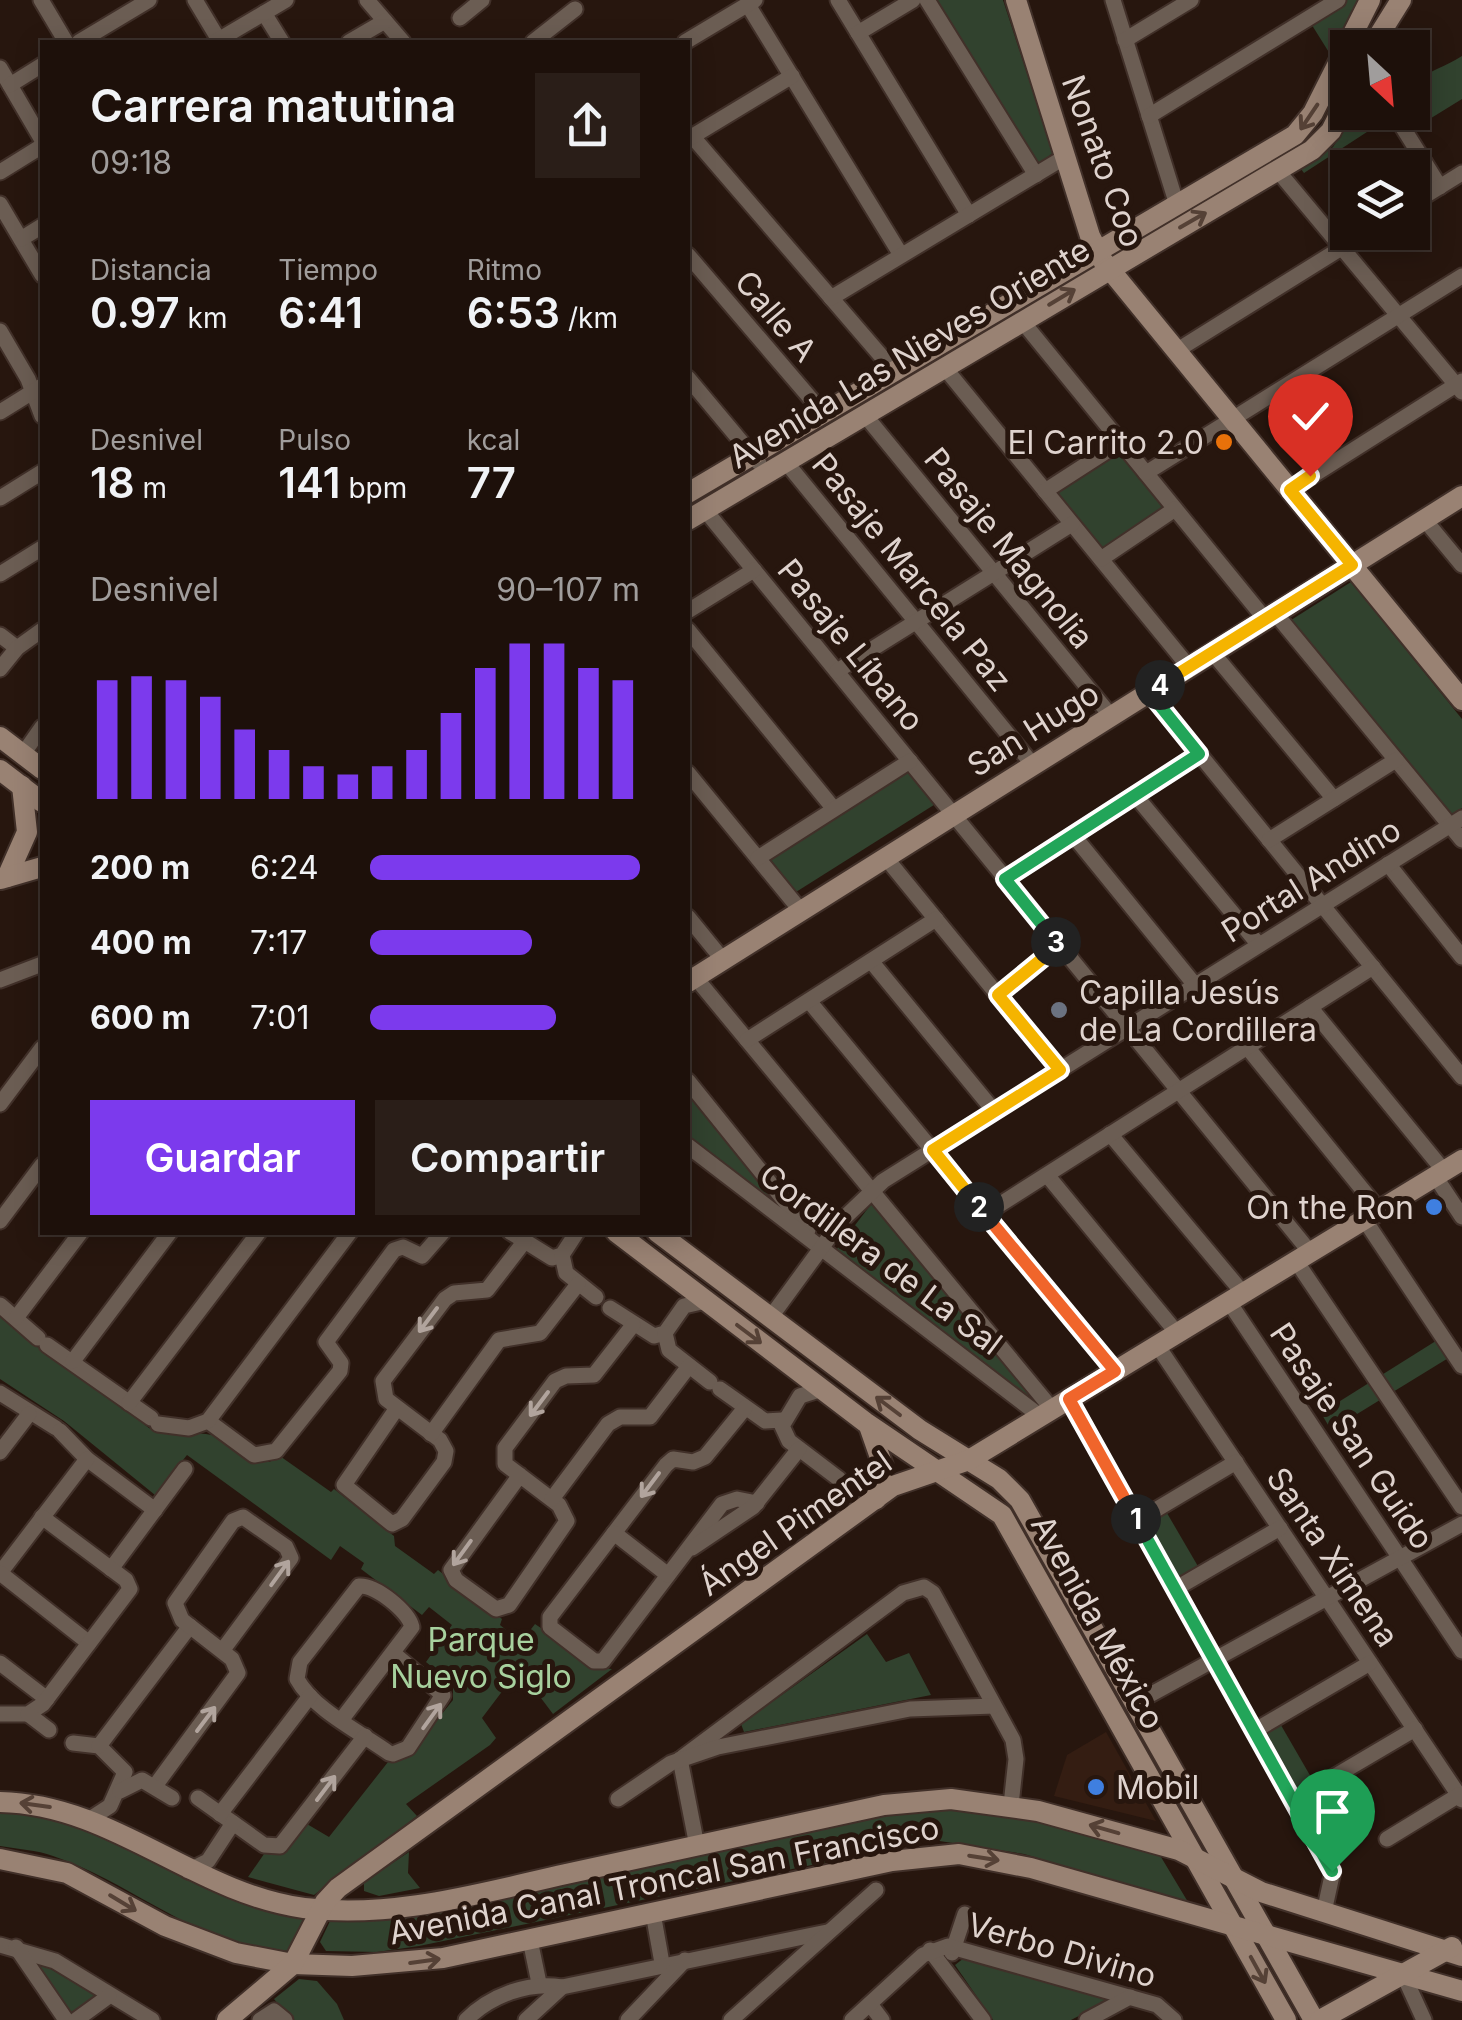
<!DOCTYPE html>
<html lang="es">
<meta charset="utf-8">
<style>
:root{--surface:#1d100a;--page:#2a1e18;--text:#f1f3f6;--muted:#a09d9c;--line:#3b302b;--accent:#7c3aed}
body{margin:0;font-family:Inter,sans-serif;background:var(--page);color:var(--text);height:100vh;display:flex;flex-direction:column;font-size:38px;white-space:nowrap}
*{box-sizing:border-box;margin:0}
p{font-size:32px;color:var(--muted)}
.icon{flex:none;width:55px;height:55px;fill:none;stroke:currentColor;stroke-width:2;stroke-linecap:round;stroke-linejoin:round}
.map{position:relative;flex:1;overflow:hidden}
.drawer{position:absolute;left:40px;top:40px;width:650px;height:1195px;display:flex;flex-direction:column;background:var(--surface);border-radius:0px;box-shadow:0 5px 25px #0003,0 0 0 2px var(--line)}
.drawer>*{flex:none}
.needle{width:65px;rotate:154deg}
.buttons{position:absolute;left:1330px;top:30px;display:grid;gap:20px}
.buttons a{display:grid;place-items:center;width:100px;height:100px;border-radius:0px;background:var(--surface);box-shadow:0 5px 25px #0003,0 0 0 2px var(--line);font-size:50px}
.pin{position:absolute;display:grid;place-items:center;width:85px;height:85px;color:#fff;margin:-102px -42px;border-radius:50% 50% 50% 0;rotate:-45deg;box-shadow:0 0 10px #0007}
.pin .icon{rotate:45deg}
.km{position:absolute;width:50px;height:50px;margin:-25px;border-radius:50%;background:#222;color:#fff;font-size:28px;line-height:50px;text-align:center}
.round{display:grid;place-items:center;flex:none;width:105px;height:105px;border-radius:0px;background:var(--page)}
.headline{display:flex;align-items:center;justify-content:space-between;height:170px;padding:0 50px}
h1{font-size:45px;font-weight:600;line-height:75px}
.figures{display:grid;grid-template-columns:repeat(3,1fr);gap:15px;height:170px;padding:10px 50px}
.figures div{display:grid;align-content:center}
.figures b{font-size:42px;font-weight:600}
.figures small{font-size:28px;font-weight:400}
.figures p{font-size:28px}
.chart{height:280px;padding:20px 50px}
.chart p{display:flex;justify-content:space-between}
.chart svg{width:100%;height:180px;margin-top:10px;stroke:var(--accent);stroke-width:6}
.action{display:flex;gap:20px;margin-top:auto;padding:20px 50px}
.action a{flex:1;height:115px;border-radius:0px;background:var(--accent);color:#fff;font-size:40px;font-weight:600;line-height:115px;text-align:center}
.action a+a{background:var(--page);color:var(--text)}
ul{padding:0 50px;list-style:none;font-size:32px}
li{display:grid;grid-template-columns:160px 120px 1fr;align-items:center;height:75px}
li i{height:25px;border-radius:12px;background:var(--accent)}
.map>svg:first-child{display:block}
.built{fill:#341d12}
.green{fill:#31422e}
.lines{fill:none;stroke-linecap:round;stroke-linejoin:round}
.street-casing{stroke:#413029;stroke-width:19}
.secondary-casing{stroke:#413029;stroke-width:24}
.street{stroke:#6b5d53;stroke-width:15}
.secondary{stroke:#998273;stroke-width:20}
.oneway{stroke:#554136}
.oneway2{stroke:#b1a49d}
.split-1-casing{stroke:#fff;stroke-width:20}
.split-2-casing{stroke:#fff;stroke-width:20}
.split-3-casing{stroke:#fff;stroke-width:20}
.split-4-casing{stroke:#fff;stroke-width:20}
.split-5-casing{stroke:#fff;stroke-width:20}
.split-1{stroke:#22a559;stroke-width:12}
.split-2{stroke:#f0652b;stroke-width:12}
.split-3{stroke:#f5b400;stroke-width:12}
.split-4{stroke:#22a559;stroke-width:12}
.split-5{stroke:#f5b400;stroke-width:12}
.food-dot{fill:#e8710a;stroke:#27160e;stroke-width:4}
.worship-dot{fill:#6b7280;stroke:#27160e;stroke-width:4}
.shop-dot{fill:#3f7fe0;stroke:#27160e;stroke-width:4}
.labels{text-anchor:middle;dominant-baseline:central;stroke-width:10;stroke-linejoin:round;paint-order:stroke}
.street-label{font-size:32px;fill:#dfd3ce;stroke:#27160e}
.poi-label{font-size:32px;fill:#dfd3ce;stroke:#27160e;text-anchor:end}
.park-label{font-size:32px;fill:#a7d19e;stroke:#27160e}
</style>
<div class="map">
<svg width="1462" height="2020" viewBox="0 0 1462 2020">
<rect width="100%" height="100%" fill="#27160e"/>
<polygon class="built" points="1106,1732 1156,1821 1054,1796 1067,1755"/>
<g class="green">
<polygon points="933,0 1003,0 1053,153 1037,165"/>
<polygon points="1346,0 1360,0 1330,54 1310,22"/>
<path d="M 1462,56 L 1462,99 L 1428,120 L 1413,94 L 1413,83 C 1430,70 1445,67 1462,56 Z"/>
<polygon points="1354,113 1387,113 1390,117 1304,173 1301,169 1333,147"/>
<polygon points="1116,452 1122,453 1167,509 1106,550 1098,548 1055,496 1055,490"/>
<polygon points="1351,582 1462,719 1462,808 1450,816 1288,622"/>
<polygon points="909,767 937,803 796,892 768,856"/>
<polygon points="688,1093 789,1216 688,1140"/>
<polygon points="875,1199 1031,1392 1025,1398 833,1254"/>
<path d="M 0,1312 L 149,1428 C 172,1441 199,1427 220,1438 C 240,1447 247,1460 270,1462 L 277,1454 L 331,1492 L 334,1489 L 394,1536 L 395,1546 L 434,1574 L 438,1570 L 502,1619 L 500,1625 L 521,1642 L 535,1624 L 600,1668 L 612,1669 L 553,1714 L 519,1669 L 482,1718 L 496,1738 L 490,1745 L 406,1804 L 417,1816 L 314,1895 L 248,1877 L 264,1854 L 288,1848 L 307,1824 L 329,1837 L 388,1762 L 412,1751 L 453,1700 L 453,1684 L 426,1662 L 452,1625 L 429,1607 L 422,1615 L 361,1569 L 364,1563 L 340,1546 L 331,1560 L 187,1455 L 155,1495 L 64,1421 L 0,1379 Z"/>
<polygon points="1439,1339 1450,1357 1331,1430 1321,1413"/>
<polygon points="1164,1508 1199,1568 1176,1581 1141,1526"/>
<polygon points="867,1634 886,1662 909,1653 931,1695 744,1732 741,1724"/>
<polygon points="1278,1720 1315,1784 1296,1793 1262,1729"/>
<polygon points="940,1808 1005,1813 1158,1852 1188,1902 1024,1854 933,1840 419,1946 377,1952 326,1951 320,1942 330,1921 432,1915 872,1818"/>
<path d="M 0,1811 L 59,1815 L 296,1913 L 304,1920 L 304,1931 L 289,1951 C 194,1946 138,1885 53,1856 C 37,1850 17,1849 0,1846 Z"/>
<polygon points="409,1852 408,1873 420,1888 379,1896 364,1891 364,1882"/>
<polygon points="27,1955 98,1997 70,2017"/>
<polygon points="964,1958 1110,2000 1071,2020 993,2020 955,1965"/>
<polygon points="299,1979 317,1981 337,2004 344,2020 291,2020 274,1999"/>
</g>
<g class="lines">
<defs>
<g id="street">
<polyline points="41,0 66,42"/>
<polyline points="195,0 219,40"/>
<polyline points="367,0 403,42"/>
<polyline points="838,0 969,215"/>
<polyline points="927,0 1036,175"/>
<polyline points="1113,0 1177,205"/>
<polyline points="748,5 901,255"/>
<polyline points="264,13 282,42"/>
<polyline points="460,18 482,0"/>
<polyline points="858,33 913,0"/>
<polyline points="1125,40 1191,0"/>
<polyline points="79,42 149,0"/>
<polyline points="215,42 286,0"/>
<polyline points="349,42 385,21"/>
<polyline points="533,42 575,9"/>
<polyline points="685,42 755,0"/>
<polyline points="0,68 42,140"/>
<polyline points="10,85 42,65"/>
<polyline points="1149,116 1338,0"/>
<polyline points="1400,123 1440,187"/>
<polyline points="692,136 894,371"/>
<polyline points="688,139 792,76"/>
<polyline points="1278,171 1462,392"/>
<polyline points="0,172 42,146"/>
<polyline points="0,204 42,275"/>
<polyline points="1412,204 1462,173"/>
<polyline points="21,239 42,226"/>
<polyline points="688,255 823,413"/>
<polyline points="831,298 1065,157"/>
<polyline points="1022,321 1265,619"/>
<polyline points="0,331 28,379 42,416"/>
<polyline points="1176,351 1367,232"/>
<polyline points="944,367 1189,667"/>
<polyline points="688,378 759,463"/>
<polyline points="0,412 42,386"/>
<polyline points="864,414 1111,716"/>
<polyline points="785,461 1033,765"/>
<polyline points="1146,473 1462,276"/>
<polyline points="1290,490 1462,381"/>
<polyline points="1045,491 1121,442"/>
<polyline points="0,498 42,472"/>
<polyline points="705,510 1310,1252"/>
<polyline points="1424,519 1462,565"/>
<polyline points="1101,559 1175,509"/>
<polyline points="0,574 42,548"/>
<polyline points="688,611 754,570"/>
<polyline points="1275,613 1462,840"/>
<polyline points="688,630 834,809"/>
<polyline points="0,635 17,648"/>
<polyline points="1212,652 1334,799"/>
<polyline points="0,669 17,648 42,630"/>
<polyline points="837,671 1072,524"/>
<polyline points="1149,692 1462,1077"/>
<polyline points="23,754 42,727"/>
<polyline points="688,773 801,911"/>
<polyline points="1135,795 1259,945"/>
<polyline points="1073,835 1195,985"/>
<polyline points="1269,840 1396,760"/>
<polyline points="758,858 910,761"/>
<polyline points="886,858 1059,1070"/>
<polyline points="1388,864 1462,957"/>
<polyline points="1005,879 1199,754"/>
<polyline points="688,917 723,960"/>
<polyline points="871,961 994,1111"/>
<polyline points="695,977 1052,1409"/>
<polyline points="0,980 42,964"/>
<polyline points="998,995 1059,945"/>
<polyline points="809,1001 1115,1371"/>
<polyline points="1310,1007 1444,1171"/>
<polyline points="747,1040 936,919"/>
<polyline points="1247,1047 1379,1210"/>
<polyline points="688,1081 808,1230"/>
<polyline points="0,1104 42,1048"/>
<polyline points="1110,1134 1243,1293"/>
<polyline points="688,1146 1040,1416"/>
<polyline points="1047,1175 1177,1333"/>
<polyline points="1435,1176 1462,1217"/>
<polyline points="985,1214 1373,967"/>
<polyline points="1364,1219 1462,1366"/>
<polyline points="0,1221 42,1165"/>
<polyline points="510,1232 552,1258 562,1255 577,1232"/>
<polyline points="562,1255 566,1273 596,1297"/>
<polyline points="1296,1261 1462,1507"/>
<polyline points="1229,1302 1462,1651"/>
<polyline points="0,1305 38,1338"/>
<polyline points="610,1308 654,1336 665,1333 684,1306 706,1301"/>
<polyline points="16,1318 81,1232"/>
<polyline points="770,1318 841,1221 883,1181 1462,818"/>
<polyline points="665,1333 669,1350 710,1382"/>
<polyline points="47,1345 151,1418"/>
<polyline points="1157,1345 1462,1800"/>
<polyline points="73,1361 170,1232"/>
<polyline points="720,1389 765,1421 782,1420"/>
<polyline points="822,1389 800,1396 782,1426 789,1441 839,1479"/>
<polyline points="0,1393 56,1428"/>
<polyline points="1069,1399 1333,1871 1324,1912"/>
<polyline points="129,1403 259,1232"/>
<polyline points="397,1408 344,1485 392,1524 402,1519 444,1462 446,1451 440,1440 386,1399 383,1381 445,1299 454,1293 487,1290 524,1242"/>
<polyline points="745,1408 705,1457 693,1462 673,1459 666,1465 550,1617 550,1627 594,1661 603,1661 722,1504 737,1499 757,1503"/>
<polyline points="208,1421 254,1455 276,1451 340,1371 341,1363 326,1342 394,1250 403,1247 422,1256 443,1232"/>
<polyline points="158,1424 189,1428 208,1421 350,1232"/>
<polyline points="60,1431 87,1459 155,1510"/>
<polyline points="431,1434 499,1340 540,1333 578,1284"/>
<polyline points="0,1452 29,1414"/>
<polyline points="520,1475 451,1570 456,1580 496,1609 509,1605 567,1521 559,1505 505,1464 505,1448 555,1381 566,1376 594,1375 633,1325"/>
<polyline points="552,1499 608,1424 620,1417 650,1417 689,1366"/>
<polyline points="1137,1521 1236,1462"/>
<polyline points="614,1533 668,1575"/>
<polyline points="692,1548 753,1507 799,1449"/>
<polyline points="111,1569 185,1469"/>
<polyline points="0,1573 87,1459"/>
<polyline points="0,1573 89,1643"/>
<polyline points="1175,1589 1280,1528"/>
<polyline points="0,1663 47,1699"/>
<polyline points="1137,1702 1462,1524"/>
<polyline points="0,1714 28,1714 43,1704 130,1589 126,1580 42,1517"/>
<polyline points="28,1714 49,1730"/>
<path d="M 342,1719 L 412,1627 C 408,1611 376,1585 359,1586 L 300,1662 L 297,1679 C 314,1710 360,1732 389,1753 L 393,1754 L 408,1748 L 443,1695 L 393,1653"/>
<polyline points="1254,1731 1370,1663"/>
<polyline points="73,1743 99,1746 125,1772 110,1806 90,1819"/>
<polyline points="99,1746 190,1626"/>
<polyline points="683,1757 903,1593 924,1587 933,1593 1013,1740 1016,1759 1011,1805"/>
<polyline points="680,1759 697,1846"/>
<polyline points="155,1786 238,1673 232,1659 182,1620 175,1603 233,1521 243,1517 286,1547 291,1558 222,1651"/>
<polyline points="120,1791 142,1780 172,1798"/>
<polyline points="198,1798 264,1845 280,1846 365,1736"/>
<polyline points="618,1799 671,1763 718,1747 910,1709 994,1706"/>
<polyline points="1293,1801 1415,1729"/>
<polyline points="220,1814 310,1696"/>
<polyline points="1387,1839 1459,1795"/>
<polyline points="188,1871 208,1861 233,1823"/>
<polyline points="653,1913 662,1963"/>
<polyline points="530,1940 539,1983"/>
<polyline points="0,1945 55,1961 152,2020"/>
<polyline points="16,1947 66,2020"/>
<polyline points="930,1950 983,2020"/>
<polyline points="952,1953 965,1914"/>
<polyline points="1403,1974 1424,2020"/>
<polyline points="870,2004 882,2020"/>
<polyline points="76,2020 109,1996"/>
<polyline points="260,2020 274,2011 285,2020"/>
<path d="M 466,2020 C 490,1996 528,1981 562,1987 L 827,1932"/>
<polyline points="526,2020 562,1987"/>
<polyline points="628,2020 685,1960"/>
<polyline points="731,2020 876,1890"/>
<polyline points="852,2020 923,1955 948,1946 1157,2005 1174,2020"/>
<polyline points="1087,2020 1130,1997"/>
</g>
<g id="secondary">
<polyline points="1016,0 1090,236 1103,261 1462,700"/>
<polyline points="1371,48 1401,0"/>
<polyline points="688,493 1295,135 1313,113 1370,0"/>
<polyline points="688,520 1312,150 1331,131 1348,97"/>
<polyline points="0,737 42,769"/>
<polyline points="0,770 42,802"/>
<polyline points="7,877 27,832 22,786"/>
<polyline points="1,879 42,867"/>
<polyline points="688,982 1462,496"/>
<polyline points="616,1232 865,1422 1002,1515 1286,2020"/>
<polyline points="657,1232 920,1430 999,1479 1020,1500 1314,2020"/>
<polyline points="869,1426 883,1466 876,1499"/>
<path d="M 0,1802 C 113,1804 194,1893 304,1908 C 393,1919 481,1893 566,1874 C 672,1851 778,1828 884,1805 L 951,1799 L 1038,1811 L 1179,1850 L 1261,1892 L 1462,1956"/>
<polyline points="0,1859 67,1873 165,1926 236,1953 293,1964 352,1966 443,1958 892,1861 959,1854 1031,1868 1462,1991"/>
<polyline points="227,2020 293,1964 325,1902 338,1888 893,1486 969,1460 1462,1160"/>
<polyline points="1320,2020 1452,1947"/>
</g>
</defs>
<use href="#street" class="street-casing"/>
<use href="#secondary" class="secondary-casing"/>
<use href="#street" class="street"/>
<use href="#secondary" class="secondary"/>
</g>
<defs><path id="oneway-shaft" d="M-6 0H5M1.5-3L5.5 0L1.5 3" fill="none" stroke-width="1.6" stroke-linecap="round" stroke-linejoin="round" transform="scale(2.5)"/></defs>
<g class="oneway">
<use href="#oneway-shaft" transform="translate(1309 117) rotate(124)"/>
<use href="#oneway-shaft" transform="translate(1193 220) rotate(-30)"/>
<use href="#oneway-shaft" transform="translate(1062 297) rotate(-31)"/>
<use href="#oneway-shaft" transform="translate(749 1334) rotate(37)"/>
<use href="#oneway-shaft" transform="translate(888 1406) rotate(-143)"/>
<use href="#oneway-shaft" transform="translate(35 1805) rotate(-172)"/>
<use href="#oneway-shaft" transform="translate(1104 1829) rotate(-164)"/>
<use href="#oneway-shaft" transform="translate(984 1858) rotate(9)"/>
<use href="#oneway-shaft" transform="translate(123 1903) rotate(31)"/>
<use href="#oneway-shaft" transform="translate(425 1961) rotate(-8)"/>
<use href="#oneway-shaft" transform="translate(1258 1970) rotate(61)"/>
</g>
<g class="oneway2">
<use href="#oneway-shaft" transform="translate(428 1320) rotate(127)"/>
<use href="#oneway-shaft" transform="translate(539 1404) rotate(127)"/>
<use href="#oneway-shaft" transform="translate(650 1485) rotate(127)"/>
<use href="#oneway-shaft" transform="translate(462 1553) rotate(126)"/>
<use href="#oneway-shaft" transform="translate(280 1573) rotate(-54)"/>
<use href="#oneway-shaft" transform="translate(432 1716) rotate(-54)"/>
<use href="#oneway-shaft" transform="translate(206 1719) rotate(-53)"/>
<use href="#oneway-shaft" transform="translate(326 1788) rotate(-53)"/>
</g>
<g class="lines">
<defs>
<polyline id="split-1" points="1136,1519 1332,1871"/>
<polyline id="split-2" points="979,1207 1115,1371 1069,1399 1136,1519"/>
<polyline id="split-3" points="979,1207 933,1150 1060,1070 998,995 1059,945 1056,942"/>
<polyline id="split-4" points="1056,942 1005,879 1199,754 1149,692 1160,685"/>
<polyline id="split-5" points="1160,685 1352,565 1290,490 1310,476"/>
</defs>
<use href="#split-1" class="split-1-casing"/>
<use href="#split-2" class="split-2-casing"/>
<use href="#split-3" class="split-3-casing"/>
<use href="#split-4" class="split-4-casing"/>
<use href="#split-5" class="split-5-casing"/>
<use href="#split-1" class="split-1"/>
<use href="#split-2" class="split-2"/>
<use href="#split-3" class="split-3"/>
<use href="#split-4" class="split-4"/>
<use href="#split-5" class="split-5"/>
</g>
<circle class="food-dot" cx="1224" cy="442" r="10"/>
<circle class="worship-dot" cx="1059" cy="1010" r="10"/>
<g class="shop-dot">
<circle cx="1434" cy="1207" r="10"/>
<circle cx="1096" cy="1787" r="10"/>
</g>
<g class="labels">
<g class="street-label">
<text transform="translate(1103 161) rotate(70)">Nonato Coo</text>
<text transform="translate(776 316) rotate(50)">Calle A</text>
<text transform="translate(909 353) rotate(-31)">Avenida Las Nieves Oriente</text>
<text transform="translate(1009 548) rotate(51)">Pasaje Magnolia</text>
<text transform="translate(912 572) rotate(51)">Pasaje Marcela Paz</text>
<text transform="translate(851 645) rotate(51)">Pasaje Líbano</text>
<text transform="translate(1033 729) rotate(-32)">San Hugo</text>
<text transform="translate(1311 880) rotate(-32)">Portal Andino</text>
<text transform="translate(881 1259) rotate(37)">Cordillera de La Sal</text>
<text transform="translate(1352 1436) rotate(56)">Pasaje San Guido</text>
<text transform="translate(795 1523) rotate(-35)">Ángel Pimentel</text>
<text transform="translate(1333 1557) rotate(56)">Santa Ximena</text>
<text transform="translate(1098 1622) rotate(61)">Avenida México</text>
<text transform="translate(664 1880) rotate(-11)">Avenida Canal Troncal San Francisco</text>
<text transform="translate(1062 1950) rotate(16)">Verbo Divino</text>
</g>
<g class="poi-label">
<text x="1204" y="442">El Carrito 2.0</text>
<text x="1079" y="992" text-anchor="start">Capilla Jesús<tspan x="1079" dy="37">de La Cordillera</tspan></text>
<text x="1414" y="1207">On the Ron</text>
<text x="1116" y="1787" text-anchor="start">Mobil</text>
</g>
<g class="park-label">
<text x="481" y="1639">Parque<tspan x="481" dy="37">Nuevo Siglo</tspan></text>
</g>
</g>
</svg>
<div class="buttons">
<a><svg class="needle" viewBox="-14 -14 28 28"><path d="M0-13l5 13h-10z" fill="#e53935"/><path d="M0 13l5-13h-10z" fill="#a09d9c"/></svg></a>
<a><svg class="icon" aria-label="layers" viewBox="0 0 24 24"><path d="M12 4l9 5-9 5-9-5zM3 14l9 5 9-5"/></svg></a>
</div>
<div class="pin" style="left:1332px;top:1871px;background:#1e9e55"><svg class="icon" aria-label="arrive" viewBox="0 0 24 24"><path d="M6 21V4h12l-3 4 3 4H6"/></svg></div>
<div class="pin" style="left:1310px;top:476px;background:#d93025"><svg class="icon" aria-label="check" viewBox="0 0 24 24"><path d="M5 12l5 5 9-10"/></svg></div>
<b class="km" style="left:1136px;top:1519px">1</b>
<b class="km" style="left:979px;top:1207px">2</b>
<b class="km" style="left:1056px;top:942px">3</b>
<b class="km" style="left:1160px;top:685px">4</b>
<section class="drawer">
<div class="headline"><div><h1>Carrera matutina</h1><p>09:18</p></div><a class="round"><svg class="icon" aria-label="share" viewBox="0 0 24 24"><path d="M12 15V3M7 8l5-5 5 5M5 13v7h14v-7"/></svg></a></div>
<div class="figures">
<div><p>Distancia</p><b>0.97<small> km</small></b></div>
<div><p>Tiempo</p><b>6:41</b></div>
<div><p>Ritmo</p><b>6:53<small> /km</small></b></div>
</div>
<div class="figures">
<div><p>Desnivel</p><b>18<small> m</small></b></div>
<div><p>Pulso</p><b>141<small> bpm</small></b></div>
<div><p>kcal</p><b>77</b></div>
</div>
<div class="chart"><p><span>Desnivel</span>90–107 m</p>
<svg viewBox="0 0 160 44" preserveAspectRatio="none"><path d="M5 44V15M15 44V14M25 44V15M35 44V19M45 44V27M55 44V32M65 44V36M75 44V38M85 44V36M95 44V32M105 44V23M115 44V12M125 44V6M135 44V6M145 44V12M155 44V15"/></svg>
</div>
<ul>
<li><b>200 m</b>6:24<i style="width:100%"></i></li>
<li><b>400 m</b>7:17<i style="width:60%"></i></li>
<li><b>600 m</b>7:01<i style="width:69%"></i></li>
</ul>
<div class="action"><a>Guardar</a><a>Compartir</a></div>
</section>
</div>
